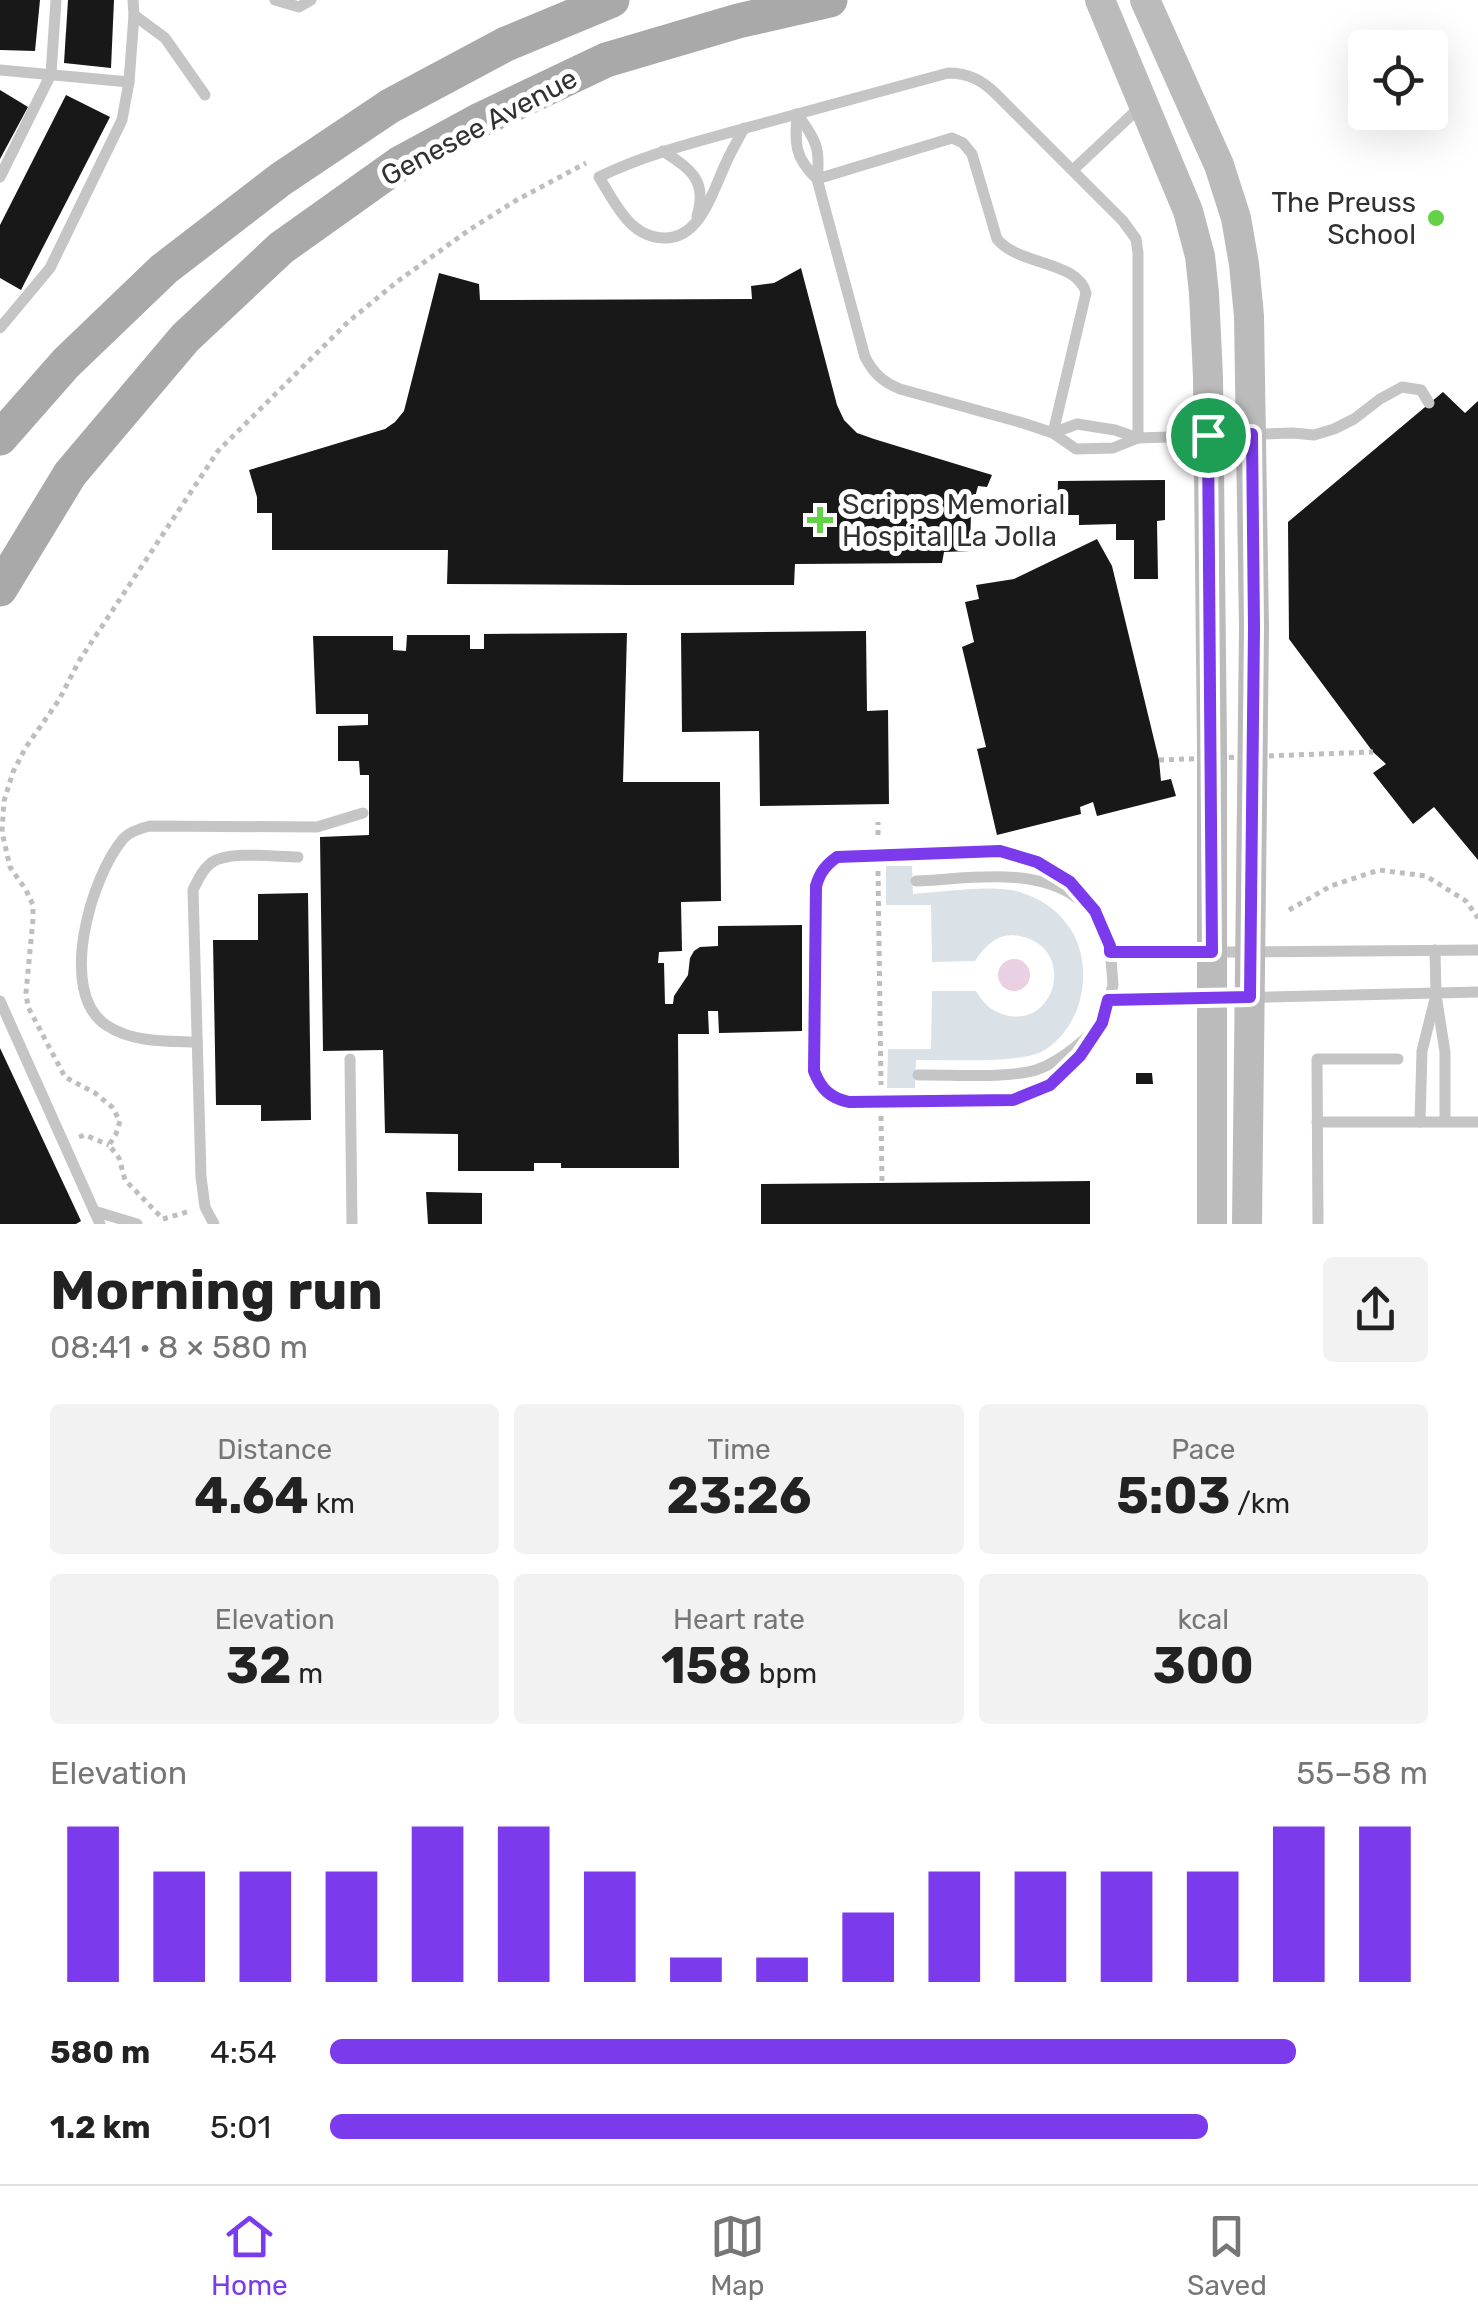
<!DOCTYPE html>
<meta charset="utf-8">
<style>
:root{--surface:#fff;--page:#f2f2f2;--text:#222;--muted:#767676;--line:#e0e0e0;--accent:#7c3aed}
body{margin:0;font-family:Rubik,sans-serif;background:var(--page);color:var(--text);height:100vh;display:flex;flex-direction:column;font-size:38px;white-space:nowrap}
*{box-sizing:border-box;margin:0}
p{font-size:32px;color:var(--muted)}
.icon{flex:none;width:55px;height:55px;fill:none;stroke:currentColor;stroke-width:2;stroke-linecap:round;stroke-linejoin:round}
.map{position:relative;height:1224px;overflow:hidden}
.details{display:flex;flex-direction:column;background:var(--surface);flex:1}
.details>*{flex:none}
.controls{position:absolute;left:1348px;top:30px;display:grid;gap:20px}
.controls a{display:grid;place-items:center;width:100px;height:100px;border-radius:10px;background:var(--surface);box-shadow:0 10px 40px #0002;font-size:50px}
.pin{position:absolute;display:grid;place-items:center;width:85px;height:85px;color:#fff;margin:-42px;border:5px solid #fff;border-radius:50%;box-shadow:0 2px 10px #0007}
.round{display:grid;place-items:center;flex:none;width:105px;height:105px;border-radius:10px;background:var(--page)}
.head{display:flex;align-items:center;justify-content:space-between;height:170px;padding:0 50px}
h1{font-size:55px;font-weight:700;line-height:75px}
.figures{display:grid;grid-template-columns:repeat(3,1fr);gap:15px;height:170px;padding:10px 50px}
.figures div{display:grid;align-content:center;border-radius:10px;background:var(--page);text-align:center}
.figures b{font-size:50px;font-weight:700}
.figures small{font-size:28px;font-weight:400}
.figures p{font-size:28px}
.chart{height:280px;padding:20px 50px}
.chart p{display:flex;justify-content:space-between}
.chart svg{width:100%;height:180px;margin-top:10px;stroke:var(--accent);stroke-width:6}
ul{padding:0 50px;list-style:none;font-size:32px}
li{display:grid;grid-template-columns:160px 120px 1fr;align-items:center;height:75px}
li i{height:25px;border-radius:12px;background:var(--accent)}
.tab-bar{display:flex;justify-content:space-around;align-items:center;height:140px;border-top:2px solid var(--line);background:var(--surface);font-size:28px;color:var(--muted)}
.tab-bar a{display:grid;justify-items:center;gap:5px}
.tab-bar .on{color:var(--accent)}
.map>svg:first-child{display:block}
.green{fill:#dbe2e7}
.water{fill:#e9d0e2}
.building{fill:#181818}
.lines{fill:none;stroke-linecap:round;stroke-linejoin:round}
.path{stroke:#bebebe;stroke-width:5;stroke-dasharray:5 5;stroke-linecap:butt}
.lane{stroke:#c5c5c5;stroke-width:11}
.secondary{stroke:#bbb;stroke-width:30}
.primary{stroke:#a9a9a9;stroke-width:35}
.path-bridge{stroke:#bebebe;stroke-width:5;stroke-dasharray:5 5;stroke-linecap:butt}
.route-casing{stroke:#fff;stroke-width:20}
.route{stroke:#7c3aed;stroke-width:12}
.poi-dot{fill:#63d249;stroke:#fff;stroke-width:4}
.labels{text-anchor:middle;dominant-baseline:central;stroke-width:10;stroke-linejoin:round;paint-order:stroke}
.street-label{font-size:28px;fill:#313131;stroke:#fff}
.poi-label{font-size:28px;fill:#313131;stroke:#fff;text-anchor:end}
</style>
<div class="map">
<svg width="1478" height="1224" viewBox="0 0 1478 1224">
<rect width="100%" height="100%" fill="#fff"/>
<path class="green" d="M 886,866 L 912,866 L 913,894 C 941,892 994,884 1020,892 C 1070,908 1092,951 1080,1000 C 1075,1020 1062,1039 1045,1050 C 1019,1065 948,1059 916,1060 L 915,1088 L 887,1088 L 888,1049 L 931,1049 L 932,991 L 976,991 C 983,1003 991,1011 1005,1015 C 1057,1029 1077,946 1019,936 C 998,932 986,945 975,961 L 932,962 L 931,905 L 886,905 Z"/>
<circle class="water" cx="1014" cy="975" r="16"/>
<g class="building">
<polygon points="0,0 40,0 35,51 0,50"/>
<polygon points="68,0 114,0 111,68 64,63"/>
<polygon points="0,90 28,107 0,159"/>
<polygon points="66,95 110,117 21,290 0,278 0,225"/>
<polygon points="801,268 837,405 844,420 857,433 874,439 992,475 987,487 978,486 971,512 970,551 944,552 942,563 795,564 794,585 629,585 447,584 448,550 272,550 272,513 257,513 257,497 249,470 385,429 395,422 404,411 439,273 479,284 480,300 752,299 751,286 774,283"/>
<polygon points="1443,392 1465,413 1478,401 1478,860 1434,807 1413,824 1373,773 1386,764 1373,752 1289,639 1288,522"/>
<polygon points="1165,480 1165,520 1157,521 1158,579 1134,579 1134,540 1116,540 1116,524 1079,525 1079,515 1057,515 1058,481"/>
<polygon points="1097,539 1112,566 1159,760 1161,781 1171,779 1176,796 1097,816 1093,802 1080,807 1081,814 997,835 977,749 986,747 962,647 974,642 965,602 979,599 976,585 1014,579"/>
<polygon points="866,631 867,711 888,710 889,804 760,806 759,731 682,732 681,633"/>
<polygon points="627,633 623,782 720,782 721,901 681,902 682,951 659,952 658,963 664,963 665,1004 673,1004 674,996 688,975 690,958 694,951 700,947 718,946 718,926 802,925 802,1031 719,1033 718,1011 708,1011 709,1034 678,1034 679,1168 561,1168 561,1163 534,1163 534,1171 458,1171 458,1134 385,1133 383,1050 323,1051 320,837 369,835 369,775 360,775 359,761 338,761 338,726 368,725 368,714 316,714 313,636 393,636 393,650 406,651 407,635 470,635 470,649 484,649 484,634"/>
<polygon points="308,893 311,1120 261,1121 261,1105 216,1105 213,940 258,940 258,894"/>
<polygon points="0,1048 81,1221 76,1224 0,1224"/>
<polygon points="1136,1073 1152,1073 1153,1084 1136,1084"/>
<polygon points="1090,1181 1090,1224 761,1224 761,1184"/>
<polygon points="426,1192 482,1193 482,1224 428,1224"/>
</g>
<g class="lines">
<g class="path">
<polyline points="878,835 878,822"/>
<polyline points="878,871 881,1085"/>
<polyline points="1289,910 1331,886 1379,870 1426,876 1466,901 1478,918"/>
<polyline points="881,1116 882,1183"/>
<polyline points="79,1137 85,1135 109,1145"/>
<polyline points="187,1212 163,1219 125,1180 119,1158 109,1145 116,1134 120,1121 112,1107 95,1093 65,1077 28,1007 26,993 33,919 33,905 26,890 10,867 2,832 4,801 13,772 26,747 59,700 79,661 218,451 348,322 398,281 469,230 515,201 586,163"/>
</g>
<g class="lane">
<polyline points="275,0 299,7 311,0"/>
<polyline points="134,15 165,38 205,95"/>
<polyline points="0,70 129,82"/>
<path d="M 797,114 C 815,138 821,148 817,179 L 865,357 C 874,374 883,382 900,389 L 1023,423 L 1053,433 L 1086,293 C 1077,260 1019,266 997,239 L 972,154 L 963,143 L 952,138 L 817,179"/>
<path d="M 797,114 C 795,144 794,157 817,179"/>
<path d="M 744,128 C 738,140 731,151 726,163 C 713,190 701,238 665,238 C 630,238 615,203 599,177 C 646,154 696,142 746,128 C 813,110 881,91 948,73 C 968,73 982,80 996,94 L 1123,221 L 1136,239 L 1138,253 L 1138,438 L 1293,433 L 1314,435 L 1334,429 L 1354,419 L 1380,399 L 1402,387 L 1421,390 L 1429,403"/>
<path d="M 663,151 C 690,169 708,180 697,216"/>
<polyline points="1073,170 1140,107"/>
<polyline points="0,177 51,74 56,0"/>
<polyline points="0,328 50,268 122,120 129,82 134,15 133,0"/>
<polyline points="1053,433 1076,449 1113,448 1138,438"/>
<polyline points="1053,433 1077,424 1115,430 1138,438"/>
<path d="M 1000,851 L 1037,862 L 1070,882 L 1095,911 L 1110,946 L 1113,985 L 1103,1023 L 1080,1056 L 1050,1085 L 1013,1100 L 849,1102 C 829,1098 821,1089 814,1071 L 816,886 C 821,868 830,858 848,855 Z"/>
<path d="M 916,881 C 966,879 1034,866 1077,898"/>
<polyline points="1435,950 1436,995 1445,1052 1445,1121"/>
<polyline points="1110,953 1478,950"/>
<polyline points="0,1001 100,1224"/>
<polyline points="1108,1001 1478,992"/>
<path d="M 197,1042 C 167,1041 133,1043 106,1025 C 57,992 91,877 123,839 C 130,831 141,828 150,826 L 317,827 L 363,813"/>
<polyline points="350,1059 352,1224"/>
<path d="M 918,1075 C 949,1074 1007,1079 1036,1070 C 1056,1063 1073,1050 1088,1036"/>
<polyline points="1317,1122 1478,1122"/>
<polyline points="1420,1122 1422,1051 1435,999"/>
<polyline points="94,1211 137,1224"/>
<path d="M 214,1224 L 205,1207 L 201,1177 L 193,890 C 198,880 202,870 211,863 C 229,850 276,857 298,857"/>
<polyline points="1318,1224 1317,1059 1398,1059"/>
</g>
<g class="secondary">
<polyline points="1100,0 1188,211 1200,256 1204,293 1208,377 1212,748 1212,1224"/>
<polyline points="1145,0 1219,165 1236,218 1244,264 1249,316 1254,628 1247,1224"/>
</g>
<g class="primary">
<polyline points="0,438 66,363 164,269 281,179 390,106 506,44 612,0"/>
<polyline points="0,589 70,474 185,338 281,248 399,164 482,119 606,60 738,21 830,0"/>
</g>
<polyline class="path-bridge" points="1159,760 1373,752"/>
</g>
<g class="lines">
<defs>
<path id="route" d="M 1252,434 L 1254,628 L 1250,997 L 1108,1000 L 1102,1023 L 1080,1056 L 1050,1085 L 1013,1100 L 849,1102 C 830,1098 821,1089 814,1071 L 816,886 C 820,872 826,865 837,857 L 1000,851 L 1037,862 L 1070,882 L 1095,911 L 1110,946 L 1110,952 L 1212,952 L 1208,435 Z"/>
</defs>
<use href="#route" class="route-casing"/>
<use href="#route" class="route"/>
</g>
<g class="poi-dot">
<circle cx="1436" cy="218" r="10"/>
<path d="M815 505h10v10h10v10h-10v10h-10v-10h-10v-10h10z"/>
</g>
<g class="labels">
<g class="street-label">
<text transform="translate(479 127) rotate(-28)">Genesee Avenue</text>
</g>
<g class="poi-label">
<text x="1416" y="202">The Preuss<tspan x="1416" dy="32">School</tspan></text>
<text x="842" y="504" text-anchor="start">Scripps Memorial<tspan x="842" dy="32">Hospital La Jolla</tspan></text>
</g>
</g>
</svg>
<div class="controls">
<a><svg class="icon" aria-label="locate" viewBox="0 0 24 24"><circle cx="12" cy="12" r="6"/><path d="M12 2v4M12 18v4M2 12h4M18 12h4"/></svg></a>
</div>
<div class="pin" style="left:1208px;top:435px;background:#1e9e55"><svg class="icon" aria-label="arrive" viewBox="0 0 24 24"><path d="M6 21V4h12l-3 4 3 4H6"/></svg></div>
</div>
<section class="details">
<div class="head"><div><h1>Morning run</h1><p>08:41 · 8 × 580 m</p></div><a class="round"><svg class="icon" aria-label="share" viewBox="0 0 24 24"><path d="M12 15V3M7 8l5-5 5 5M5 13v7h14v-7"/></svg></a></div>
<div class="figures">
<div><p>Distance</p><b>4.64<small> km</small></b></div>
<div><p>Time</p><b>23:26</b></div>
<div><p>Pace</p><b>5:03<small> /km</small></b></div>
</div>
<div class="figures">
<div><p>Elevation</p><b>32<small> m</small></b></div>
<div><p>Heart rate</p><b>158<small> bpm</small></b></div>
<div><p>kcal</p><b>300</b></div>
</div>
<div class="chart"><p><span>Elevation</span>55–58 m</p>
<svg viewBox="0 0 160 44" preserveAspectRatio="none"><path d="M5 44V6M15 44V17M25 44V17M35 44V17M45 44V6M55 44V6M65 44V17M75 44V38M85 44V38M95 44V27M105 44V17M115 44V17M125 44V17M135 44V17M145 44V6M155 44V6"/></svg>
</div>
<ul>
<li><b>580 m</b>4:54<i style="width:88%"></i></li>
<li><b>1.2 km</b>5:01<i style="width:80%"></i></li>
</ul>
</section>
<nav class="tab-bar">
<a class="on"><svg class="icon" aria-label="home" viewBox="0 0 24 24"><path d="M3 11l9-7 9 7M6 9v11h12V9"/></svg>Home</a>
<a><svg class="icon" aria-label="map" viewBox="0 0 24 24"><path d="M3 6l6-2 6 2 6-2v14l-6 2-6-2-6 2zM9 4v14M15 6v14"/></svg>Map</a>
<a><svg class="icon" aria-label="saved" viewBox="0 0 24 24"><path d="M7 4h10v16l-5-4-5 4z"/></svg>Saved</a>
</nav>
